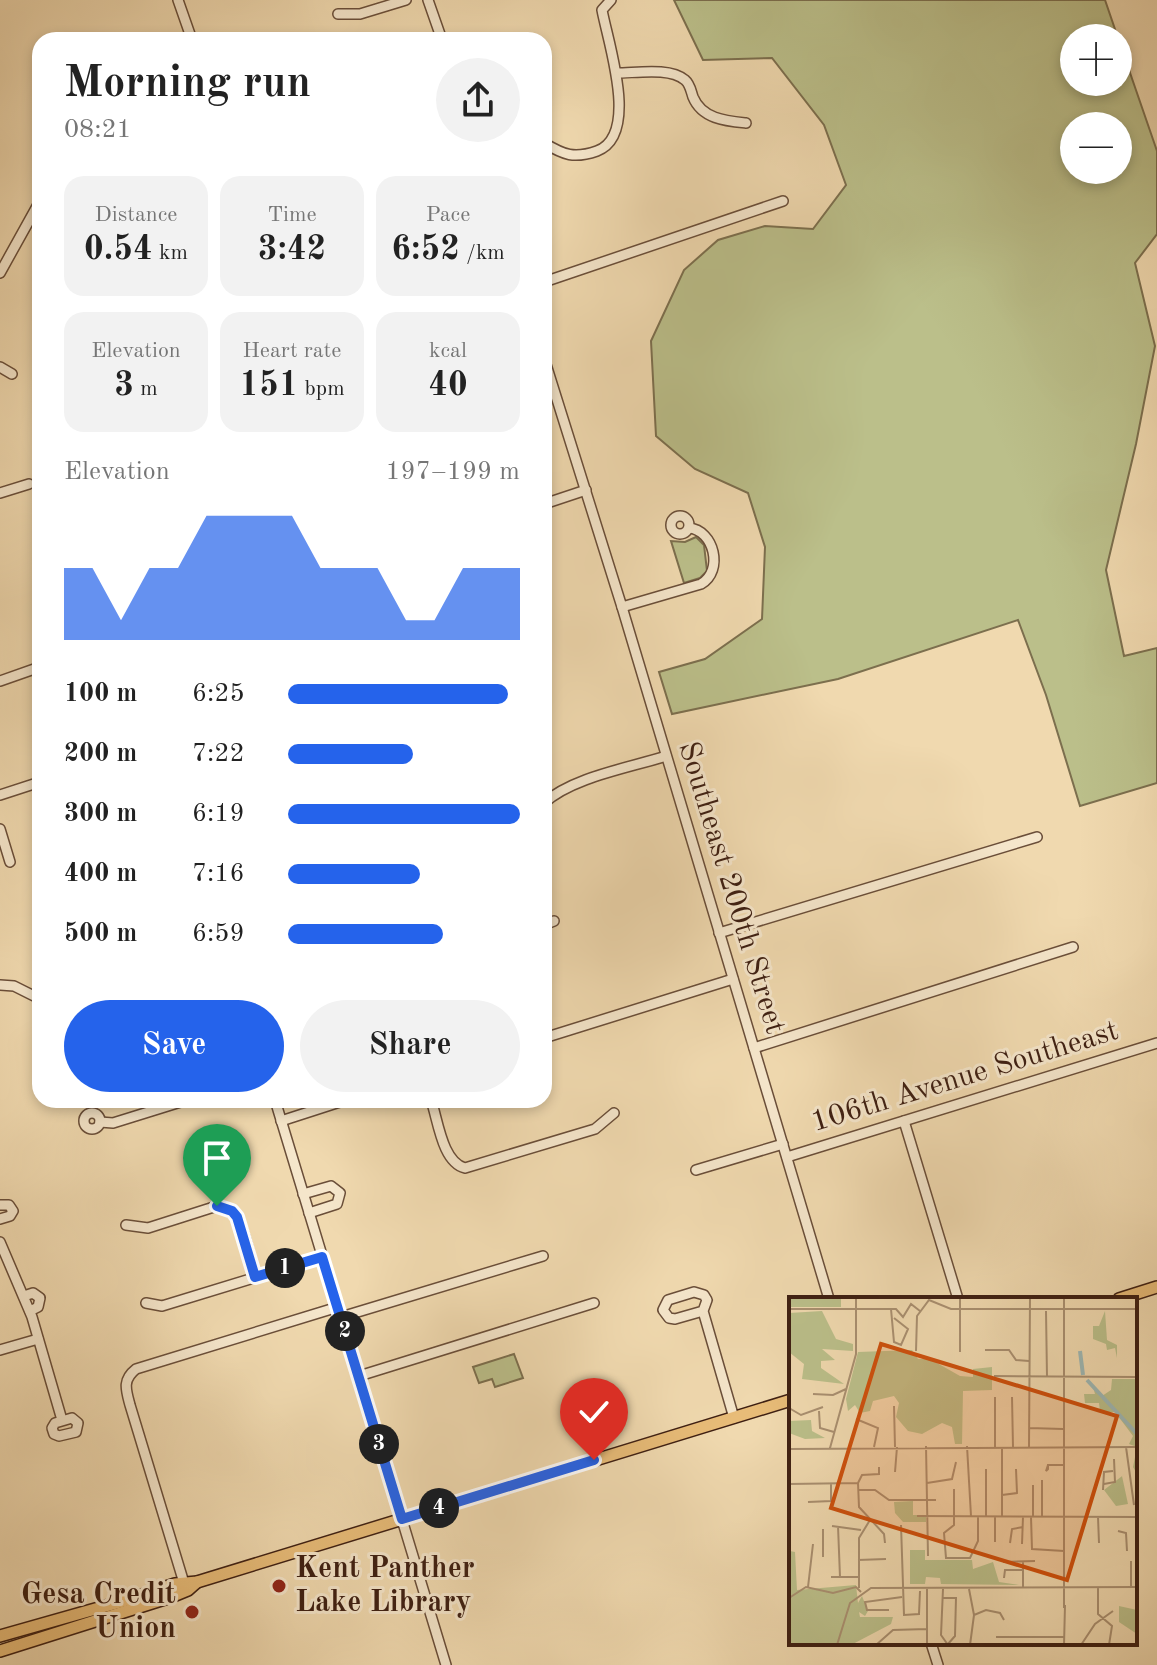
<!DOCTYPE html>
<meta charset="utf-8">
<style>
:root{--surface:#fff;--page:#f2f2f2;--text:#222;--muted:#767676;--accent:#2563eb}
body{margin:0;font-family:"Old Standard TT",serif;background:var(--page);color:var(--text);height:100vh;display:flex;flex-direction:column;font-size:30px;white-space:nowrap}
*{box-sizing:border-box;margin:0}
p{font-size:26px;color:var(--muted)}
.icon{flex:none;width:44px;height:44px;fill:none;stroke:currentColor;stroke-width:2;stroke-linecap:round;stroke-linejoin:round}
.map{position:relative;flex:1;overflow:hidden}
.side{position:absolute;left:32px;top:32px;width:520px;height:1076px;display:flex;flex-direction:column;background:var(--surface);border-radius:24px;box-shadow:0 4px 12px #0003}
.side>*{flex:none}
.fabs{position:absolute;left:1060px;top:24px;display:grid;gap:16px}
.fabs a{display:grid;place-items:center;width:72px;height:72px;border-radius:50%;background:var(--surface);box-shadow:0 4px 12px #0003;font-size:40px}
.pin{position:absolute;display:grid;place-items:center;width:68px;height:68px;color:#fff;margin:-82px -34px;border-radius:50% 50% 50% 0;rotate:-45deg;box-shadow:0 0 8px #0007}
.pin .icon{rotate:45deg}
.km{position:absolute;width:40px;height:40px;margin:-20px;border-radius:50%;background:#222;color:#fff;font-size:22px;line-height:40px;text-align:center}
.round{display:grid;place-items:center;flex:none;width:84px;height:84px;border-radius:42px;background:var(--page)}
.head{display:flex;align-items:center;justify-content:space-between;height:136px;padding:0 32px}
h1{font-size:44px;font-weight:700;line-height:60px}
.stats{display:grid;grid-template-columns:repeat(3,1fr);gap:12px;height:136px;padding:8px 32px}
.stats div{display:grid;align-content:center;border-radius:20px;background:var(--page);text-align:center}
.stats b{font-size:34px;font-weight:700}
.stats small{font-size:22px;font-weight:400}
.stats p{font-size:22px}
.chart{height:224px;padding:16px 32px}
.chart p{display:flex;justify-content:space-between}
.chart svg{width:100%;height:144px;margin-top:8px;fill:var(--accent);opacity:.7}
.action{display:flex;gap:16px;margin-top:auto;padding:16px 32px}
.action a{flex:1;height:92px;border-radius:48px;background:var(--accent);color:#fff;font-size:32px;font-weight:700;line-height:92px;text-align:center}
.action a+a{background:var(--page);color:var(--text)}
ul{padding:0 32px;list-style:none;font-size:26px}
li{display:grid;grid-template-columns:128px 96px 1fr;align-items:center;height:60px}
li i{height:20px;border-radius:10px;background:var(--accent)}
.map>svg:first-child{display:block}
.green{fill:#bbbf8a;stroke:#7c6f4e;stroke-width:2;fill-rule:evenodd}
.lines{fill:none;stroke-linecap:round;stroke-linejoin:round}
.minor-casing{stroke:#6a4e39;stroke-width:12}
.major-casing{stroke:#3e1f12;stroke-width:14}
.minor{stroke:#f5e6cb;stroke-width:9}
.major{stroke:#e8bc78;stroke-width:11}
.route-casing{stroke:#fff;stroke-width:16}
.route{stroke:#2563eb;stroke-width:10}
.poi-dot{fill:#8f2418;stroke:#f5e6cb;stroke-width:3}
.labels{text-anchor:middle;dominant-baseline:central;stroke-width:6;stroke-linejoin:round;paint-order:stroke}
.street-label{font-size:30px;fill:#3e1f12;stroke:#f5e6cb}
.poi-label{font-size:30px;font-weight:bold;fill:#3e1f12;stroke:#f5e6cb;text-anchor:start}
.inset-river{fill:none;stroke:#9eb8b5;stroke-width:4}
.inset-road{fill:none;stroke:#a98f70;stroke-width:2}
.view{fill:#ce500d;fill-opacity:0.15;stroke:#ce500d;stroke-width:4}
.inset-edge{fill:none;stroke:#3e1f12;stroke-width:4}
</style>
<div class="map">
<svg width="1157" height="1665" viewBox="0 0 1157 1665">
<rect width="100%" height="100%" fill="#f0d9af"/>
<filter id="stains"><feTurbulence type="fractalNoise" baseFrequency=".0025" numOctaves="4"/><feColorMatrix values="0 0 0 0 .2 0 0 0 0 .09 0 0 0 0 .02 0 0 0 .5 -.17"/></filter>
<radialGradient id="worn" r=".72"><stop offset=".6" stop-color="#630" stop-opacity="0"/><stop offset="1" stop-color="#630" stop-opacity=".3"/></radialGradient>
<g class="green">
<path d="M 674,0 L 1105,0 L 1118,38 L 1074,38 L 1074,82 L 1118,82 L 1118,38 L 1157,151 L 1157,234 L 1135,263 L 1155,346 L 1136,444 L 1106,570 L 1124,656 L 1157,648 L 1157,783 L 1080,806 L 1046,695 L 1018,620 L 838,679 L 672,714 L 659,672 L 705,659 L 762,619 L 765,547 L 748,493 L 695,469 L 656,436 L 651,341 L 684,270 L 718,240 L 765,226 L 813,229 L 846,185 L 824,125 L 772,58 L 703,60 ZM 1074,126 L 1118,126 L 1118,170 L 1074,170 Z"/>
<polygon points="696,537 704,545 707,571 700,578 684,583 671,541 685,542"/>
<polygon points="514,1354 523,1378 495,1387 492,1379 479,1383 473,1367"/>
</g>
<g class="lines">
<defs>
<g id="minor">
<polyline points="178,0 192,40"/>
<polyline points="428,0 442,40"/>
<polyline points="338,14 360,14 406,0"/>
<path d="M 617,73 C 636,73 670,67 685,80 C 690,84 691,91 693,97 C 702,119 726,121 746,123"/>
<path d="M 544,143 C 564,155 574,159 597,151 C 640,135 608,43 602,10 L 611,0"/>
<polyline points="0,273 40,201"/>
<polyline points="544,282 783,201"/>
<polyline points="544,358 622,607 829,1299"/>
<polyline points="0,367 12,374"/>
<polyline points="0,493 29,484"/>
<polyline points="544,504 586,490"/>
<circle cx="680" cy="525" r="9"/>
<path d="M 622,607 L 701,584 C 724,571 714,530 689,528"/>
<polyline points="0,681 40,667"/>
<polyline points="0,795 40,782"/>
<path d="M 544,803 C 573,777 629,768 666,756"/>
<polyline points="0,829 10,862"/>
<polyline points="544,925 554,921"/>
<polyline points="719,933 1037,837"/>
<polyline points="0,985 14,986 40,999"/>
<polyline points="544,1038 733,979"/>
<polyline points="754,1048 1073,947"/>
<polyline points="275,1100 446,1665"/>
<path d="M 431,1100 C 438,1120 442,1162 465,1168 L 595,1129 L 614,1113"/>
<circle cx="92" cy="1121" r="8"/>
<polyline points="281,1121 346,1100"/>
<polyline points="904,1121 958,1299"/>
<polyline points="100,1122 113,1123 187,1100"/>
<polyline points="787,1157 1157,1043"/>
<polyline points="696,1170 783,1144"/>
<polyline points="303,1194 331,1186 340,1193 337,1204 309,1213"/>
<polyline points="0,1205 9,1205 13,1211 10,1216 0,1219"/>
<path d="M 126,1225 L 148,1228 L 217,1206 C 245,1209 248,1254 255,1277"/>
<polyline points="0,1242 32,1317 62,1420"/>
<polyline points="24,1296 33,1293 40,1298 38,1307 30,1311"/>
<polyline points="146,1303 162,1306 322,1257"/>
<polyline points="703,1311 675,1319 669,1318 663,1310 668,1300 694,1292 704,1295 707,1300 703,1311 734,1418"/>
<polyline points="341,1317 543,1256"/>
<polyline points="0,1350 38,1339"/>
<polyline points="359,1376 594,1303"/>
<polygon points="72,1418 78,1423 76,1432 59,1436 54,1434 52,1428 55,1423"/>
<path d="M 184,1583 L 130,1405 C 126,1390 122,1380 136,1369 L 338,1307"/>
<polyline points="931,1643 938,1665"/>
</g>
<g id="major">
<polyline points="1119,1299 1157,1287"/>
<polyline points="0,1636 127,1600 175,1584 197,1582 791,1400"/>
<polyline points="0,1651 171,1597 188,1590 197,1582"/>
</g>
</defs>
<use href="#minor" class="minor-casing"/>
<use href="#major" class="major-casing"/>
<use href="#minor" class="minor"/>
<use href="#major" class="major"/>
</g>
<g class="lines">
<defs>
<polyline id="route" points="217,1206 232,1211 237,1217 255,1277 322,1257 402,1519 594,1460"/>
</defs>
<use href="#route" class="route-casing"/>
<use href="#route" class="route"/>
</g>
<g class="poi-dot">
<circle cx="279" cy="1586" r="8"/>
<circle cx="192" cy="1612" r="8"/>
</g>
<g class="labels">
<g class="street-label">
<text transform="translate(731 888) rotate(73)">Southeast 200th Street</text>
<text transform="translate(965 1077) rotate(-17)">106th Avenue Southeast</text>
</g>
<g class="poi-label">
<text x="295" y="1569">Kent Panther<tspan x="295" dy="34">Lake Library</tspan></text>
<text x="176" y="1595" text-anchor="end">Gesa Credit<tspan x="176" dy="34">Union</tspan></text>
</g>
</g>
<g transform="translate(789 1297)">
<rect width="348" height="348" fill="#f0d9af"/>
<path d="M 0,0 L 52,0 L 52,10 L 0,10 ZM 33,14 L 47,42 L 64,47 L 64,54 L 33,52 L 46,63 L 32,64 L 32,71 L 55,87 L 13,82 L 15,67 L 0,55 L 0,16 ZM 316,14 L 318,43 L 328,48 L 328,61 L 326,51 L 318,53 L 317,47 L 304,42 L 304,29 L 310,29 ZM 123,53 L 129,62 L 141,62 L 171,79 L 184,80 L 184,72 L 203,70 L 203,93 L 174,94 L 173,147 L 166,147 L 163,130 L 153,126 L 133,137 L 119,134 L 107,120 L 110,106 L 105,99 L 84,104 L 81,114 L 71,116 L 66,108 L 59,114 L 57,102 L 69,55 ZM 323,82 L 348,82 L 348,177 L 344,170 L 348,150 L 340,147 L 344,139 L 326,115 L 311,115 L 310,106 L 296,106 L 295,97 L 306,97 L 304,90 L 313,99 L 322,93 ZM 22,123 L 23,134 L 36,141 L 16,142 L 0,136 L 0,124 ZM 337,176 L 333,179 L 339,207 L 327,209 L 315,193 ZM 124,204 L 124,218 L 137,218 L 137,225 L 114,225 L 106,216 L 105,205 ZM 121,253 L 136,253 L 136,263 L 183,263 L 184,272 L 204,265 L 210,285 L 230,288 L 152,287 L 151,281 L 137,280 L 136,287 L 121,287 ZM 1,254 L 6,255 L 8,293 L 67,288 L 69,306 L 73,299 L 79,314 L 76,319 L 70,315 L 71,320 L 104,320 L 102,327 L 62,348 L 0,348 ZM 330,309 L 348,313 L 348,337 L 330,325 Z" fill="#bbbf8a"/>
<path class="inset-river" d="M 291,54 L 294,78M 298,83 L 348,137"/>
<path class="inset-road" d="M 171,0 L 171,55M 275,0 L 275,311M 0,12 L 107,12 L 114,20 L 122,7 L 131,14M 102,12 L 105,45 L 112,48 L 119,32 L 105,21M 257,14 L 258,80M 196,53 L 220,53 L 227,63 L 240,64M 127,54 L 128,19 L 140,3 L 162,12 L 348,12M 205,79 L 348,80M 24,97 L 44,98 L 57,92M 223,100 L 224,150M 105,109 L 106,150M 0,111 L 12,118 L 34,110M 30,114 L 31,131 L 45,135M 67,122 L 89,131 L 85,150M 240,131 L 274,132M 137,149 L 139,259M 178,149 L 182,219M 206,150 L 206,100M 213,150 L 213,219M 240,150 L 241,0M 337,150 L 345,208M 41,151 L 67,57 L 67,0M 0,152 L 346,150M 259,168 L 257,174 L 259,172 L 259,168 L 275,168M 197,172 L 197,220M 106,175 L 108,150M 253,183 L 253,220M 69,186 L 70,210 L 95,237 L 96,246M 69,186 L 73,178 L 90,177 L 90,170M 138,186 L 163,182 L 167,165M 0,187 L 69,186M 315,187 L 326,185 L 325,162M 244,188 L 244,220M 165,192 L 165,228 L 155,236 L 157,261 L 181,261 L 189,244 L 189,219M 69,193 L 86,193 L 100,203 L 147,203M 314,193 L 315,175 L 324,174M 213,198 L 228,196 L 227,172M 19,205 L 42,204 L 42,187M 128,219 L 348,220M 242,220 L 243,252 L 275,254M 309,220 L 310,246M 112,228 L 115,318 L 130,317 L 131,294M 43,229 L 72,233M 49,229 L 51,280M 34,232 L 34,260M 329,234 L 337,236 L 338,254M 206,245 L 206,220M 221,246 L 223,232 L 234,230M 233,247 L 234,220M 69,263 L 97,262M 234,264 L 234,290M 214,265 L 246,264M 42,280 L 70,280M 215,281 L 216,273 L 234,273M 19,290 L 24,247M 309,290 L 309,317 L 323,329 L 320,348M 342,290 L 342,264M 70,291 L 70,241 L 81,223M 138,292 L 138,348M 154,292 L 152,338 L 159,348M 180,292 L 185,318M 0,301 L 17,290 L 44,296 L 67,290 L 72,295M 154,301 L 167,301 L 166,339 L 159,347M 100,313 L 78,313 L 76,305 L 113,300M 185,318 L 197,313 L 211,316 L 215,323M 207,340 L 275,340M 48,348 L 61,306 L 82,291 L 348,290M 87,348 L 104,333 L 138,332M 181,348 L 185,318M 275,348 L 276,308M 292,348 L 306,327 L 324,314"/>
<path class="view" d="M 92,47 L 328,119 L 278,283 L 42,211 Z"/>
<rect width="348" height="348" class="inset-edge"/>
</g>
<rect width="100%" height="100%" filter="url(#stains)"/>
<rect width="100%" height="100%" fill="url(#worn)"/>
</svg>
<div class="fabs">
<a>+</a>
<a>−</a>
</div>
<div class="pin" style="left:217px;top:1206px;background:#1e9e55"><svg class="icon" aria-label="arrive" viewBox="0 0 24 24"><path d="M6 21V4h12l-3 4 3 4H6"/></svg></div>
<div class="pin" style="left:594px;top:1460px;background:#d93025"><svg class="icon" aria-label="check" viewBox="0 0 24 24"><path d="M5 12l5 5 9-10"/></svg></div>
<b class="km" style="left:285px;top:1268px">1</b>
<b class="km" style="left:345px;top:1331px">2</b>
<b class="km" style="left:379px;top:1444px">3</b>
<b class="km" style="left:439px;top:1508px">4</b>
<section class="side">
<div class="head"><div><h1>Morning run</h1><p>08:21</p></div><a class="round"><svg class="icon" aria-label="share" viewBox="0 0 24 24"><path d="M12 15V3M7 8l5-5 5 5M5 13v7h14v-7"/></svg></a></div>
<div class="stats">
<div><p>Distance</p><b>0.54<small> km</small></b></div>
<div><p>Time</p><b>3:42</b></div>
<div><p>Pace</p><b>6:52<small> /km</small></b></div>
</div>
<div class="stats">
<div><p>Elevation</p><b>3<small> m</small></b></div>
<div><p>Heart rate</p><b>151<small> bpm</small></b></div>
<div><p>kcal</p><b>40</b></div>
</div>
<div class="chart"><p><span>Elevation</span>197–199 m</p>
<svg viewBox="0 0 160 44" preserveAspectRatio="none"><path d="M0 44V22L10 22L20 38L30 22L40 22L50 6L60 6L70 6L80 6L90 22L100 22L110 22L120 38L130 38L140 22L150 22L160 22V44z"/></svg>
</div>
<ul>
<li><b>100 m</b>6:25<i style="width:95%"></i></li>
<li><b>200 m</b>7:22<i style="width:54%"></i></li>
<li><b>300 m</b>6:19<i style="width:100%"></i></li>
<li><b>400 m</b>7:16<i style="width:57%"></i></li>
<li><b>500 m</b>6:59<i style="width:67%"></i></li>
</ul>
<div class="action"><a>Save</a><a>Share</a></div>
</section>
</div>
